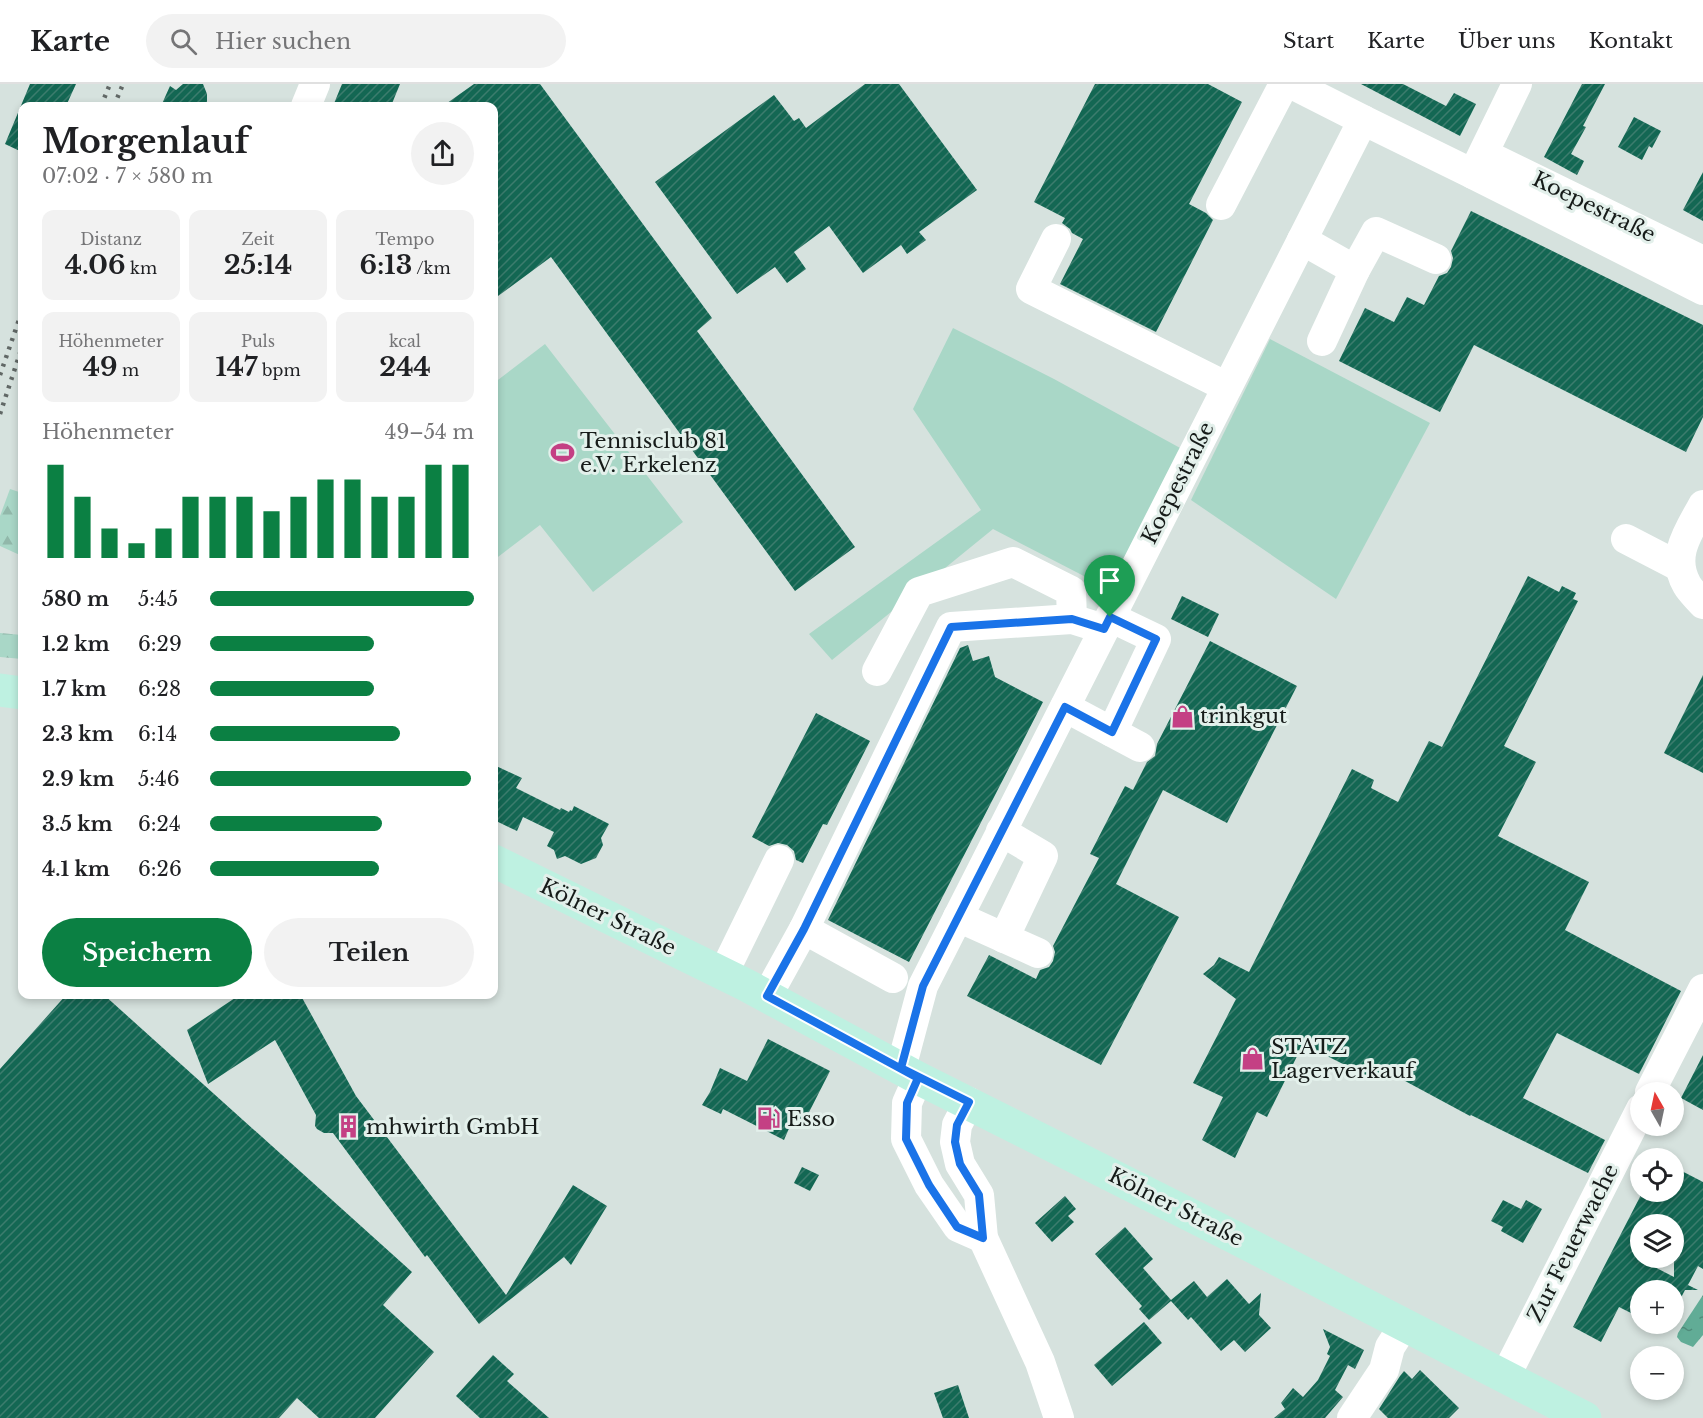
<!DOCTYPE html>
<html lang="de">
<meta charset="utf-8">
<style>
:root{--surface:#fff;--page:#f2f2f2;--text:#202124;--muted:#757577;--line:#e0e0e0;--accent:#0b8043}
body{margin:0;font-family:"Libre Baskerville",serif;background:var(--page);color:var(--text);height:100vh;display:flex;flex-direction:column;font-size:22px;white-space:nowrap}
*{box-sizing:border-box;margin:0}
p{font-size:20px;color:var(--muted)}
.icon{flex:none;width:33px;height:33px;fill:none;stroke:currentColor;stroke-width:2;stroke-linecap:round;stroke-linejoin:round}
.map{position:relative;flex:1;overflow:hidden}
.drawer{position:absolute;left:18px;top:18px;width:480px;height:897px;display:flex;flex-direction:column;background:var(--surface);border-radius:12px;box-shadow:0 3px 9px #0003}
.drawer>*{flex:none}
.needle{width:39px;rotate:351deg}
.tools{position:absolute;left:1630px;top:998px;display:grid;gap:12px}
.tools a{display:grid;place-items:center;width:54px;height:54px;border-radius:50%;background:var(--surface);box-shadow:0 3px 9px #0003;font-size:30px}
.pin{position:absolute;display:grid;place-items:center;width:51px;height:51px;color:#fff;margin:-62px -26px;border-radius:50% 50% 50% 0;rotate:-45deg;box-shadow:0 0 6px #0007}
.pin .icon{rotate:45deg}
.round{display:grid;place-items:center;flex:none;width:63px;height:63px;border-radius:32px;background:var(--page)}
.overview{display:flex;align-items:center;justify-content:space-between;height:102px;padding:0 24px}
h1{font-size:33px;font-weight:800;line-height:45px}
.metrics{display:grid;grid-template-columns:repeat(3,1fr);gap:9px;height:102px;padding:6px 24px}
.metrics div{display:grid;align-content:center;border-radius:12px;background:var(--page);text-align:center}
.metrics b{font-size:26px;font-weight:800}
.metrics small{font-size:16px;font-weight:400}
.metrics p{font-size:16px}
.chart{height:168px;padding:12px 24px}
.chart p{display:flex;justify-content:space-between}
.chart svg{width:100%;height:108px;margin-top:6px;stroke:var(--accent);stroke-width:6}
.cta{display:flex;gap:12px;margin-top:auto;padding:12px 24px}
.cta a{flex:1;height:69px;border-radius:36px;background:var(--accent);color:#fff;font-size:24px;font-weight:800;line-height:69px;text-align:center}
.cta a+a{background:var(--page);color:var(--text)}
ul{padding:0 24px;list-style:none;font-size:20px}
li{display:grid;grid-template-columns:96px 72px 1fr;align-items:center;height:45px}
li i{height:15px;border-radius:8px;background:var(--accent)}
header{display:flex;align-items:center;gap:36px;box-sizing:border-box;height:84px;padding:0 30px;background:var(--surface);border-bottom:2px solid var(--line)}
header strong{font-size:28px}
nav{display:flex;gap:33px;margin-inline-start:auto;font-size:21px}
.search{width:420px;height:54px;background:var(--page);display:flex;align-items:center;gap:15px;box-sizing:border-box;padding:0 21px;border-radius:33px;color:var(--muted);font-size:22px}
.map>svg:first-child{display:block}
.grass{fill:#a9d7c7}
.forest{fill:url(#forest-firs)}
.water{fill:url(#water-ripples)}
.building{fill:url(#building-hatch);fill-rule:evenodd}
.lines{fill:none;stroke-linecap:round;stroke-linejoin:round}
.minor{stroke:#fff;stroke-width:30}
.major{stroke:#bef1e1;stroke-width:33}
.rail{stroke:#616866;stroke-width:4.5;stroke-dasharray:3 6;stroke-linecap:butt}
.route-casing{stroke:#fff;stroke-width:12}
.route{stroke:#1a73e8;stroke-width:8}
.labels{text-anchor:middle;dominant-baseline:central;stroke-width:6;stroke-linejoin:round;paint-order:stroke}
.street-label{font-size:21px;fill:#161b19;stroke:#e3f0eb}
.poi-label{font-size:21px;fill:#161b19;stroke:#e3f0eb;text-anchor:start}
</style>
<header>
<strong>Karte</strong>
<div class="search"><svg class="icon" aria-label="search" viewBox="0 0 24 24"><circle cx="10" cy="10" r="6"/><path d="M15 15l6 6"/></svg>Hier suchen</div>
<nav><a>Start</a><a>Karte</a><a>Über uns</a><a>Kontakt</a></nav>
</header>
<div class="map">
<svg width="1703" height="1334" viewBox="0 0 1703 1334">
<defs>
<pattern id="forest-firs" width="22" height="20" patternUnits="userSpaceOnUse" patternTransform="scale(1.5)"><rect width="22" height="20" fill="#a9d7c7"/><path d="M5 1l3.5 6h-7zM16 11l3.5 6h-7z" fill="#91b8aa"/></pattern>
<pattern id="water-ripples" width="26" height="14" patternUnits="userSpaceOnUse" patternTransform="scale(1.5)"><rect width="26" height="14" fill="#61ac96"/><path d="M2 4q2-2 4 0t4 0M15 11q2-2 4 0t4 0" fill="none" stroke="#4f8b7a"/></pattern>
<pattern id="building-hatch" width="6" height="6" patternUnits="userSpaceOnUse" patternTransform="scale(1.5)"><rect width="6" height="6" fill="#136753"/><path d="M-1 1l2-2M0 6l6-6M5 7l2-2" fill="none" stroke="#3c7c6d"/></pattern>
</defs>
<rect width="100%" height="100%" fill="#d6e2de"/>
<g class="grass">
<polygon points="953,244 1054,295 1182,365 1111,506 993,445 832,576 809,550 981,426 913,325"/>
<polygon points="1270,255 1430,339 1336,515 1191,416"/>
<polygon points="545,260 683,438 593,508 540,441 494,476 494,299"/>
</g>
<g class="forest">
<polygon points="10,405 22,409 22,472 0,462 0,432"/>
<polygon points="0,549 22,551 22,575 0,573"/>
</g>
<polygon class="water" points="1703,1211 1703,1251 1693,1263 1681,1258 1677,1253 1678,1249"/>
<g class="building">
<polygon points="30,0 76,0 66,22 22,22 22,68 5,60"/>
<polygon points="183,0 203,0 207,10 207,22 161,22 170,2 176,6"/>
<polygon points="342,0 400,0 391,22 333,22"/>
<polygon points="474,0 540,0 712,234 697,247 855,463 795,507 551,173 494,215 494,22 443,22"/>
<polygon points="865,0 899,0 977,106 919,148 926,156 907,170 901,161 863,189 829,142 794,168 806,185 787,199 775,183 737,210 655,98 774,11 794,37 799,34 806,44"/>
<polygon points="1095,0 1208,0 1242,18 1189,120 1206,129 1213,136 1156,248 1060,200 1083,155 1072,149 1070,145 1062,139 1065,134 1034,118"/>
<polygon points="1361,0 1403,0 1446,22 1454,9 1476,20 1460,52"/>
<polygon points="1582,0 1605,0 1583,42 1586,43 1571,70 1584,77 1577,91 1544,73"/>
<polygon points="1634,33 1661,47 1652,64 1649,62 1642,76 1618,63"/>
<polygon points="1703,88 1703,137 1683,126"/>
<polygon points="1471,127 1703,241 1703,333 1686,368 1474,261 1440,328 1339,277 1365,224 1394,238 1407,213 1424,221 1439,192 1447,189 1451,183 1453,174 1451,167"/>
<polygon points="1528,492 1559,508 1562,502 1576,509 1573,515 1578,517 1504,662 1536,678 1498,752 1589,798 1565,846 1681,907 1639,990 1557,949 1523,1014 1605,1056 1588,1089 1471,1031 1470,1032 1381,984 1375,996 1303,960 1267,1033 1257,1028 1235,1074 1202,1056 1223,1013 1193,999 1236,915 1203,890 1214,881 1219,873 1249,888 1352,685 1374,696 1371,704 1398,718 1429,657 1442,663"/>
<polygon points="1182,512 1219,530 1208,553 1171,535"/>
<polygon points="1210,557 1297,602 1227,739 1163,706 1116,800 1179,833 1101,981 967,912 989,871 1036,895 1040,886 1049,883 1053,877 1055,868 1053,862 1099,774 1090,770 1125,702 1133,706 1147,678 1155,672 1157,660"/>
<polygon points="968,561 973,577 989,572 995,593 1043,618 909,878 828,836 960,564"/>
<polygon points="1703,591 1703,689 1664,669"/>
<polygon points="816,629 870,657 827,741 823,740 803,779 796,776 794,767 787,761 778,759 769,762 752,753"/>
<polygon points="494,681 522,694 516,704 560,726 561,724 569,728 570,726 572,727 574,722 609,740 601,754 603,761 596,774 581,780 565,772 557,775 554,766 547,762 554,748 523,733 517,747 494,736"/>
<polygon points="67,910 103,910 412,1188 383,1221 434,1268 375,1334 319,1334 297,1314 279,1334 0,1334 0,985"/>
<polygon points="241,910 300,910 356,1012 506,1211 573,1101 607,1122 571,1181 564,1173 479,1240 427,1171 425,1173 333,1049 324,1049 317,1045 315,1042 316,1031 275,956 208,1000 187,946"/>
<polygon points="768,955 830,987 804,1038 794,1033 784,1056 723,1025 721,1030 702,1021 710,1008 720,984 747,997"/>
<polygon points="1703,971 1703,1026 1681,1014"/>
<polygon points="802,1083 819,1091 810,1107 794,1099"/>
<path d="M 1674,1083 L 1703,1098 L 1703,1185 L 1698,1182 L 1688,1201 L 1698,1206 L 1685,1206 L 1674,1227 L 1674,1206 L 1641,1206 L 1641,1234 L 1619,1223 L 1601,1258 L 1573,1243 L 1643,1107 L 1674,1107 ZM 1641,1140 L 1674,1140 L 1674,1193 L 1641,1176 Z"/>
<polygon points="1065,1112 1076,1125 1068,1132 1074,1138 1052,1158 1035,1139"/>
<polygon points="1503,1116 1521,1125 1526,1116 1542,1125 1523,1159 1501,1147 1503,1143 1491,1137"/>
<polygon points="1125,1143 1153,1175 1143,1184 1171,1216 1194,1197 1207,1213 1227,1195 1249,1220 1261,1209 1259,1231 1271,1244 1245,1268 1234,1256 1221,1267 1191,1233 1188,1236 1171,1217 1149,1236 1139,1225 1142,1222 1095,1170"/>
<polygon points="1144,1238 1162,1259 1112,1302 1094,1281"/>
<polygon points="1323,1245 1364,1266 1355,1285 1348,1281 1335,1306 1343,1313 1325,1334 1274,1334 1285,1325 1281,1319 1293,1304 1303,1313 1318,1296 1330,1272 1327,1270 1330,1263"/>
<polygon points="493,1271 514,1290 507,1297 549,1334 480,1334 456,1312"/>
<polygon points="1420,1286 1459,1324 1449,1334 1388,1334 1379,1325 1400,1292 1404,1287 1412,1295"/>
<polygon points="958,1301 969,1334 943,1334 934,1309"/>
</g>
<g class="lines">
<g class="minor">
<polyline points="1292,0 1363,36"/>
<polyline points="306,22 315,0"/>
<polyline points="1484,70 1703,177"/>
<polyline points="1473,90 1703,206"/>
<polyline points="1221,121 1284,0"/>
<polyline points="1056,155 1031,205 1227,303"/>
<polyline points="1302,156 1355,186 1322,257"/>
<polyline points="1355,186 1376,148 1436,175"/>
<path d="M 1703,421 C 1689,447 1670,472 1687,501 C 1691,508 1698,514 1703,520"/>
<polyline points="1626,455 1680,483"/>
<polyline points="1110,533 1156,555 1112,648"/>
<polyline points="877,587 919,508 1013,478 1071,507 1072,535"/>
<polyline points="1065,623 1140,663"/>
<polyline points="1001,747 1043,772 1004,854"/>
<polyline points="958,833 1038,869"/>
<polyline points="804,845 951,543 1072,535 1104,545"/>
<polyline points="723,890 779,776"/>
<polyline points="767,912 804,845 893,894"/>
<polyline points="901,984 923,902 1363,36 1473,90 1517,0"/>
<polyline points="918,994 907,1019 906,1055 929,1101 958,1143 983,1154"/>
<polyline points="1650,1008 1703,905"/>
<polyline points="969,1018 957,1041 955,1058 960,1080 979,1111 983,1154 1040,1278 1059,1334"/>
<polyline points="1505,1293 1641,1025"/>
<polyline points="1352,1334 1384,1286 1390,1263 1404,1241"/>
</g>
<g class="major">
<polyline points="0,606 22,609"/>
<polyline points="494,777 746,901 918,994 1234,1153 1585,1334"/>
</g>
<g class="rail">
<polyline points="101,22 110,0"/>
<polyline points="114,22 123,0"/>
<polyline points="0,291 22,227"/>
<polyline points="0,330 22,263"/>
</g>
</g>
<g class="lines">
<defs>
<polyline id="route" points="1110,533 1104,545 1072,535 951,543 804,845 767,912 918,994 907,1019 906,1055 929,1101 957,1143 983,1154 979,1111 960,1080 955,1058 957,1041 969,1018 901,984 923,902 1065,623 1112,648 1156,555 1110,533"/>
</defs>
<use href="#route" class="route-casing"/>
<use href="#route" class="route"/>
</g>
<defs>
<symbol id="stadium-bare" viewBox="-9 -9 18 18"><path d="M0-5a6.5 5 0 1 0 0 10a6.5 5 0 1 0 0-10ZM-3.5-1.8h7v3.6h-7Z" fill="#c44084" stroke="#e3f0eb" stroke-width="2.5" paint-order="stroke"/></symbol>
<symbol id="shop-bare" viewBox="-9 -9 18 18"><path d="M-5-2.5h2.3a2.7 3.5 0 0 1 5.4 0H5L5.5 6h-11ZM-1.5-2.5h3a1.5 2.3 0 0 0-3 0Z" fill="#c44084" stroke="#e3f0eb" stroke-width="2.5" paint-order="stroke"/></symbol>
<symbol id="fuel-bare" viewBox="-9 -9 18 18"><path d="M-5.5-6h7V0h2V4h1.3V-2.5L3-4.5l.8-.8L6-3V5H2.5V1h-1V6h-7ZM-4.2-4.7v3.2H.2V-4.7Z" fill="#c44084" stroke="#e3f0eb" stroke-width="2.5" paint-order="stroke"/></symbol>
<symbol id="building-bare" viewBox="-9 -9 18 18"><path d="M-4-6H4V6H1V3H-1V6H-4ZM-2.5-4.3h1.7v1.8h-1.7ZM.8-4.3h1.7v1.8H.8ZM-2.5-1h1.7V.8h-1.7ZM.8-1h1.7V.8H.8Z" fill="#c44084" stroke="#e3f0eb" stroke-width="2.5" paint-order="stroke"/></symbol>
</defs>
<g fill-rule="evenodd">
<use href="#stadium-bare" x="546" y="352" width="33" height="33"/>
<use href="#shop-bare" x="1166" y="616" width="33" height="33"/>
<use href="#shop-bare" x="1236" y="958" width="33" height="33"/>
<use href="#fuel-bare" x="752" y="1018" width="33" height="33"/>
<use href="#building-bare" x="332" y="1026" width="33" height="33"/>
</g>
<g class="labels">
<g class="street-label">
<text transform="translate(1594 123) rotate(26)">Koepestraße</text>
<text transform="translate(1178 399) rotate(-63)">Koepestraße</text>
<text transform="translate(608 833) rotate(26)">Kölner Straße</text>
<text transform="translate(1176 1123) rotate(27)">Kölner Straße</text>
<text transform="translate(1573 1159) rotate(-63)">Zur Feuerwache</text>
</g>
<g class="poi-label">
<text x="580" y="357">Tennisclub 81<tspan x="580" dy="24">e.V. Erkelenz</tspan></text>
<text x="1200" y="632">trinkgut</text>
<text x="1271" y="963">STATZ<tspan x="1271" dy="24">Lagerverkauf</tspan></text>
<text x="787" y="1035">Esso</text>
<text x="366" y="1043">mhwirth GmbH</text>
</g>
</g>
</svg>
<div class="tools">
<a><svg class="needle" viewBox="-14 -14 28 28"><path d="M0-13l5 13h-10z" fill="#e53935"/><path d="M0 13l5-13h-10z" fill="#757577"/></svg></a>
<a><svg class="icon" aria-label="locate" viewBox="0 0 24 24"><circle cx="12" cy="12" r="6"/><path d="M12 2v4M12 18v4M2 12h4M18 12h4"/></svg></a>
<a><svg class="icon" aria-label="layers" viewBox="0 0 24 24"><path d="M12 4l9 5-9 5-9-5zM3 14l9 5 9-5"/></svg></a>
<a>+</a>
<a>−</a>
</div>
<div class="pin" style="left:1110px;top:533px;background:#1e9e55"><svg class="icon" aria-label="arrive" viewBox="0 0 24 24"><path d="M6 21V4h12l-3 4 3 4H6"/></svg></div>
<section class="drawer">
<div class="overview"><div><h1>Morgenlauf</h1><p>07:02 · 7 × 580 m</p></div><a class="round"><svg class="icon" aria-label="share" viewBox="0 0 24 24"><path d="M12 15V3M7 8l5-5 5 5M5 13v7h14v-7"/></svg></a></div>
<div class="metrics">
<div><p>Distanz</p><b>4.06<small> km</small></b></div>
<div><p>Zeit</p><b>25:14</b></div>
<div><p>Tempo</p><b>6:13<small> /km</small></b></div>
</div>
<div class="metrics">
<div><p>Höhenmeter</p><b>49<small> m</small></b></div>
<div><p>Puls</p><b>147<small> bpm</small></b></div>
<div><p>kcal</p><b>244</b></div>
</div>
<div class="chart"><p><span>Höhenmeter</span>49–54 m</p>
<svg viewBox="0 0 160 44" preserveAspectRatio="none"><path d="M5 44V6M15 44V19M25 44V32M35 44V38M45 44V32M55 44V19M65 44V19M75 44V19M85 44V25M95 44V19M105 44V12M115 44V12M125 44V19M135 44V19M145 44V6M155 44V6"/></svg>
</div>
<ul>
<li><b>580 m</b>5:45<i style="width:100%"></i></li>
<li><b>1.2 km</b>6:29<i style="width:62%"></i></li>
<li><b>1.7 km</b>6:28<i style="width:62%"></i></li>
<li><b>2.3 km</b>6:14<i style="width:72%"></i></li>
<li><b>2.9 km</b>5:46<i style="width:99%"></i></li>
<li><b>3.5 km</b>6:24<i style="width:65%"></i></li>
<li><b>4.1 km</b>6:26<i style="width:64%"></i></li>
</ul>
<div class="cta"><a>Speichern</a><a>Teilen</a></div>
</section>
</div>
